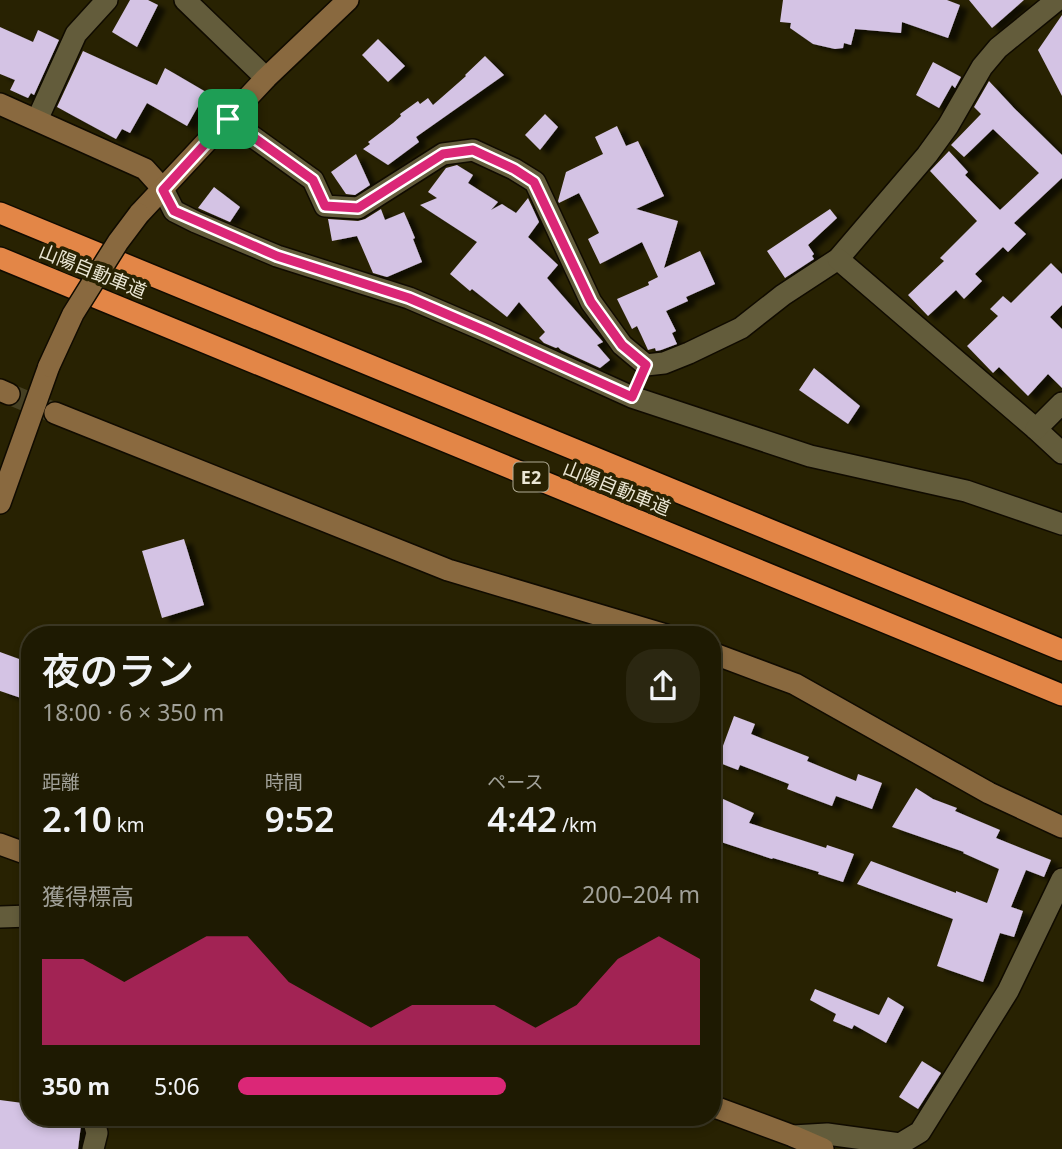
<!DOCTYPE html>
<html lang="ja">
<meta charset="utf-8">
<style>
:root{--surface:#1e1a02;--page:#2b2711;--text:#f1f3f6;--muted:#a1a199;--line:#3c3824;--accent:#db2777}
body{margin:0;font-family:"Noto Sans","Noto Sans JP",sans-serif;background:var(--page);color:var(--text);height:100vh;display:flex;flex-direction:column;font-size:26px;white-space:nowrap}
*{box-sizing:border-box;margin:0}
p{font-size:23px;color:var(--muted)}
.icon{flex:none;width:38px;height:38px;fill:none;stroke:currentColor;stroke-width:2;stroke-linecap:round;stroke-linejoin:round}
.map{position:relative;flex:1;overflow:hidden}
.details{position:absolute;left:21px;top:626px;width:700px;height:500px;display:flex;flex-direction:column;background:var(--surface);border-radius:28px;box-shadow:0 4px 10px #0003,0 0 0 2px var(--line)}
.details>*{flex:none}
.pin{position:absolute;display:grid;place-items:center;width:60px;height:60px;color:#fff;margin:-30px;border-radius:14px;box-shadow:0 4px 10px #0006}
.round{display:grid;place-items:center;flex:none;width:74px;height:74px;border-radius:28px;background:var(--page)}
.head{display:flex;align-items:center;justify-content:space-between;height:119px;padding:0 21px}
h1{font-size:38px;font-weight:600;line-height:52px}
.stats{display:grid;grid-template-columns:repeat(3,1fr);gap:10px;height:119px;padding:7px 21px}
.stats div{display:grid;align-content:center}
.stats b{font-size:35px;font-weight:600}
.stats small{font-size:19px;font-weight:400}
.stats p{font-size:19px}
.chart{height:196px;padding:14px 21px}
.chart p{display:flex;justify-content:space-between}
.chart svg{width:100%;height:126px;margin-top:7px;fill:var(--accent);opacity:.7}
ul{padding:0 21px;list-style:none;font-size:23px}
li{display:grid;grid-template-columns:112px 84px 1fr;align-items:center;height:52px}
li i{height:18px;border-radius:9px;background:var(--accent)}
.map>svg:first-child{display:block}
.building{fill:#d4c3e4;filter:url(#shadow)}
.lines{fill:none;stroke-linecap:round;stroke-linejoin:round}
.secondary-tunnel{stroke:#453f22;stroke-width:21;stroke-dasharray:21 10;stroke-linecap:butt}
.street-casing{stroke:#100b00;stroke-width:24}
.secondary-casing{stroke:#100b00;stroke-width:24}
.highway-casing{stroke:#100b00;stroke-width:24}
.street{stroke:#635c3b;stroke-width:21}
.secondary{stroke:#89693f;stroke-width:21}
.highway{stroke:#e38647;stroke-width:21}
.secondary-bridge-casing{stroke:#100b00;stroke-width:24;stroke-linecap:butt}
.secondary-bridge{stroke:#89693f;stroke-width:21}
.route-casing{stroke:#fff;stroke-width:14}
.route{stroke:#db2777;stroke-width:9}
.labels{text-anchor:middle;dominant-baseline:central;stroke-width:7;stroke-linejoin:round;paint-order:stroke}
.shield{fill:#282202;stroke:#b0ab95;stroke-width:2}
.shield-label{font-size:18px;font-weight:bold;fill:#eae6d4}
.street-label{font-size:19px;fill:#eae6d4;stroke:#282202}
</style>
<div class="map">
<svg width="1062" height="1149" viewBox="0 0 1062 1149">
<defs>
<filter id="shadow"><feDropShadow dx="8" dy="4.5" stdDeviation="2" flood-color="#0009"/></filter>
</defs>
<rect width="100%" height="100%" fill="#282202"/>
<g class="building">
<polygon points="130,0 148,0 158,5 137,47 112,32"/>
<polygon points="783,0 947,0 960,5 948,38 902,22 901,33 855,29 851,45 844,43 843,48 835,49 813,44 790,28 791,23 780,22"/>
<polygon points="969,0 1024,0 992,28"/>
<polygon points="1062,15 1062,96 1038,50"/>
<polygon points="0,27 33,42 38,30 59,40 34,95 31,93 28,98 10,90 15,80 0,74"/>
<polygon points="378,39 405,66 388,82 362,55"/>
<polygon points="83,51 157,85 165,68 206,92 187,126 147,103 130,133 122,129 116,139 57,107"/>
<polygon points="485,56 504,75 416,137 419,142 388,165 363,149 370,144 368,142 393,123 401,116 400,114 418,101 420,104 428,98 433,105 466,76 465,75"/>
<polygon points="933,62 961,77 955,88 952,85 939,108 916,95"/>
<polygon points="989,81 1014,108 1062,155 1062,178 1014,223 1026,234 1008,252 1003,247 975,274 982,281 964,299 956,290 928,316 908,295 944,261 940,258 977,221 930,171 949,151 968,172 965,175 1000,210 1039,173 993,129 964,157 951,145 981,114 974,107"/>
<polygon points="545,114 558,127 540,150 525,135"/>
<polygon points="617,126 626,146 638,141 664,196 636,209 678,221 664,268 700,251 715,284 686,297 688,301 666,311 676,331 672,333 677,344 661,350 656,351 655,348 648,350 637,326 632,329 617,299 649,285 648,282 658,277 642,242 600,264 588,239 599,233 579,193 559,203 558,201 566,172 603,154 595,137"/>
<polygon points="356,154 370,185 355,195 346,194 331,172"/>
<polygon points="457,165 473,175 468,183 498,202 491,210 502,204 516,213 528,198 539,222 528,237 558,265 547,278 603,342 597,345 610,360 600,368 561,350 558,347 556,348 544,343 539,338 545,332 519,302 507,317 472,289 470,291 450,274 477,242 420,205 437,198 428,192 446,168"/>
<polygon points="214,187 240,207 230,222 198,208"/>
<polygon points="381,209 385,220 404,212 415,238 413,239 422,262 387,277 373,273 357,236 332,241 328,219 358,221 365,219"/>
<polygon points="830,209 837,218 808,245 814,254 812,256 814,259 785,278 767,251"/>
<polygon points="1051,263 1062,274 1062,305 1050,317 1062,329 1062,388 1048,374 1028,396 999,367 993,373 967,346 998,316 990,309 1003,296 1011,303"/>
<polygon points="814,368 860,406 848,424 799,390"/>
<polygon points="184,539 204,605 162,618 142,551"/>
<polygon points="0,652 30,663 30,701 0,691"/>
<polygon points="734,716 755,724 751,734 809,757 807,761 856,781 858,774 882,783 872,809 836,796 832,806 787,789 789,784 740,765 738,770 717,762"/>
<polygon points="916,788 933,799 957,808 955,811 1000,830 996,838 1051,860 1044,877 1026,870 1011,907 1023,911 1014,937 1000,933 983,982 937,966 953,919 857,884 871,861 956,893 956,891 987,903 999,869 963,853 964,852 892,827"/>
<polygon points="712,794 754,813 749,823 826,848 827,845 854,854 843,882 818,874 819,872 773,858 772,859 712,839"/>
<polygon points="815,989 879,1015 888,997 904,1007 886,1043 854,1025 852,1029 833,1021 836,1014 810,1000"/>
<polygon points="922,1061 941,1073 918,1109 899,1097"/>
<polygon points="0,1100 30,1104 30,1118 80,1119 81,1125 78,1149 0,1149"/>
</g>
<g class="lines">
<polyline class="secondary-tunnel" points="9,394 55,413"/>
<defs>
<g id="street">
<polyline points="185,0 266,78"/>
<polyline points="228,119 313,180 325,206 358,208 443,154 473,150 514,169 535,182 591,302 622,345 646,365 664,363 689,353 741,328 783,295 838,259 927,155 948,126 982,67 998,48 1057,0"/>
<polyline points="37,120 76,34 107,0"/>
<polyline points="163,189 174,211 196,222 277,256 409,298 486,331 632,397 810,456 966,491 1062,524"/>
<polyline points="838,259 1036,429 1062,453"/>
<polyline points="1036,429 1062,403"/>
<polyline points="0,917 30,916"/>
<polyline points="793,1136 827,1134 900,1144 920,1132 1008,991 1062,879"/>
<polyline points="93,1149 97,1133 93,1118"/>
</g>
<g id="secondary">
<polyline points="0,104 145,169 163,189"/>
<polyline points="139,214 266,78 348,0"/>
<polyline points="0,390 9,394"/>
<polyline points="55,413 448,570 666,635"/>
<polyline points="0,503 49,366"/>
<polyline points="712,653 795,684 989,793 1062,827"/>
<polyline points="0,844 30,855"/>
<polyline points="712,1106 793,1136 823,1149"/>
</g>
<g id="highway">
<polyline points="0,213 1062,650"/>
<polyline points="0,258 1062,695"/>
</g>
</defs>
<use href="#street" class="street-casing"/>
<use href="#secondary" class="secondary-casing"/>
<use href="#highway" class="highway-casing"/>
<use href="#street" class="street"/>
<use href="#secondary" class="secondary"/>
<use href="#highway" class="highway"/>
<defs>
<polyline id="secondary-bridge" points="49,366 73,314 118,242 139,214"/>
</defs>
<use href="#secondary-bridge" class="secondary-bridge-casing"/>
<use href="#secondary-bridge" class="secondary-bridge"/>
</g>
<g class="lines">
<defs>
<polygon id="route" points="228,119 313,180 325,206 358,208 443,154 473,150 514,169 534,182 591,302 622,345 646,365 632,397 486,331 409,298 277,256 174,211 163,190"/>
</defs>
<use href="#route" class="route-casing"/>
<use href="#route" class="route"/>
</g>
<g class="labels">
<rect class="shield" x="513.5" y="462.5" width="35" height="29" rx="5"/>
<g class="shield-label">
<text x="531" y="477">E2</text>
</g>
<g class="street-label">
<text transform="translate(93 271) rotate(22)">山陽自動車道</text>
<text transform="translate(617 488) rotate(22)">山陽自動車道</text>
</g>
</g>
</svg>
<div class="pin" style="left:228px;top:119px;background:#1e9e55"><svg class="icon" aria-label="arrive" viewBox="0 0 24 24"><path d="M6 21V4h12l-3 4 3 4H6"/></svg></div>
<section class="details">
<div class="head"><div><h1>夜のラン</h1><p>18:00 · 6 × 350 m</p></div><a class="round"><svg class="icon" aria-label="share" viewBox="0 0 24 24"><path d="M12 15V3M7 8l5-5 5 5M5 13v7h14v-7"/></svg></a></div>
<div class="stats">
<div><p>距離</p><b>2.10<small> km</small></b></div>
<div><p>時間</p><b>9:52</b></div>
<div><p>ペース</p><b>4:42<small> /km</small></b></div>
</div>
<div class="chart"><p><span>獲得標高</span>200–204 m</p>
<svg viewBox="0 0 160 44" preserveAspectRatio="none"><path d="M0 44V14L10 14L20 22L30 14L40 6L50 6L60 22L70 30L80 38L90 30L100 30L110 30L120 38L130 30L140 14L150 6L160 14V44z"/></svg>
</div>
<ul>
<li><b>350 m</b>5:06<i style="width:58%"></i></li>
</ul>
</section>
</div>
